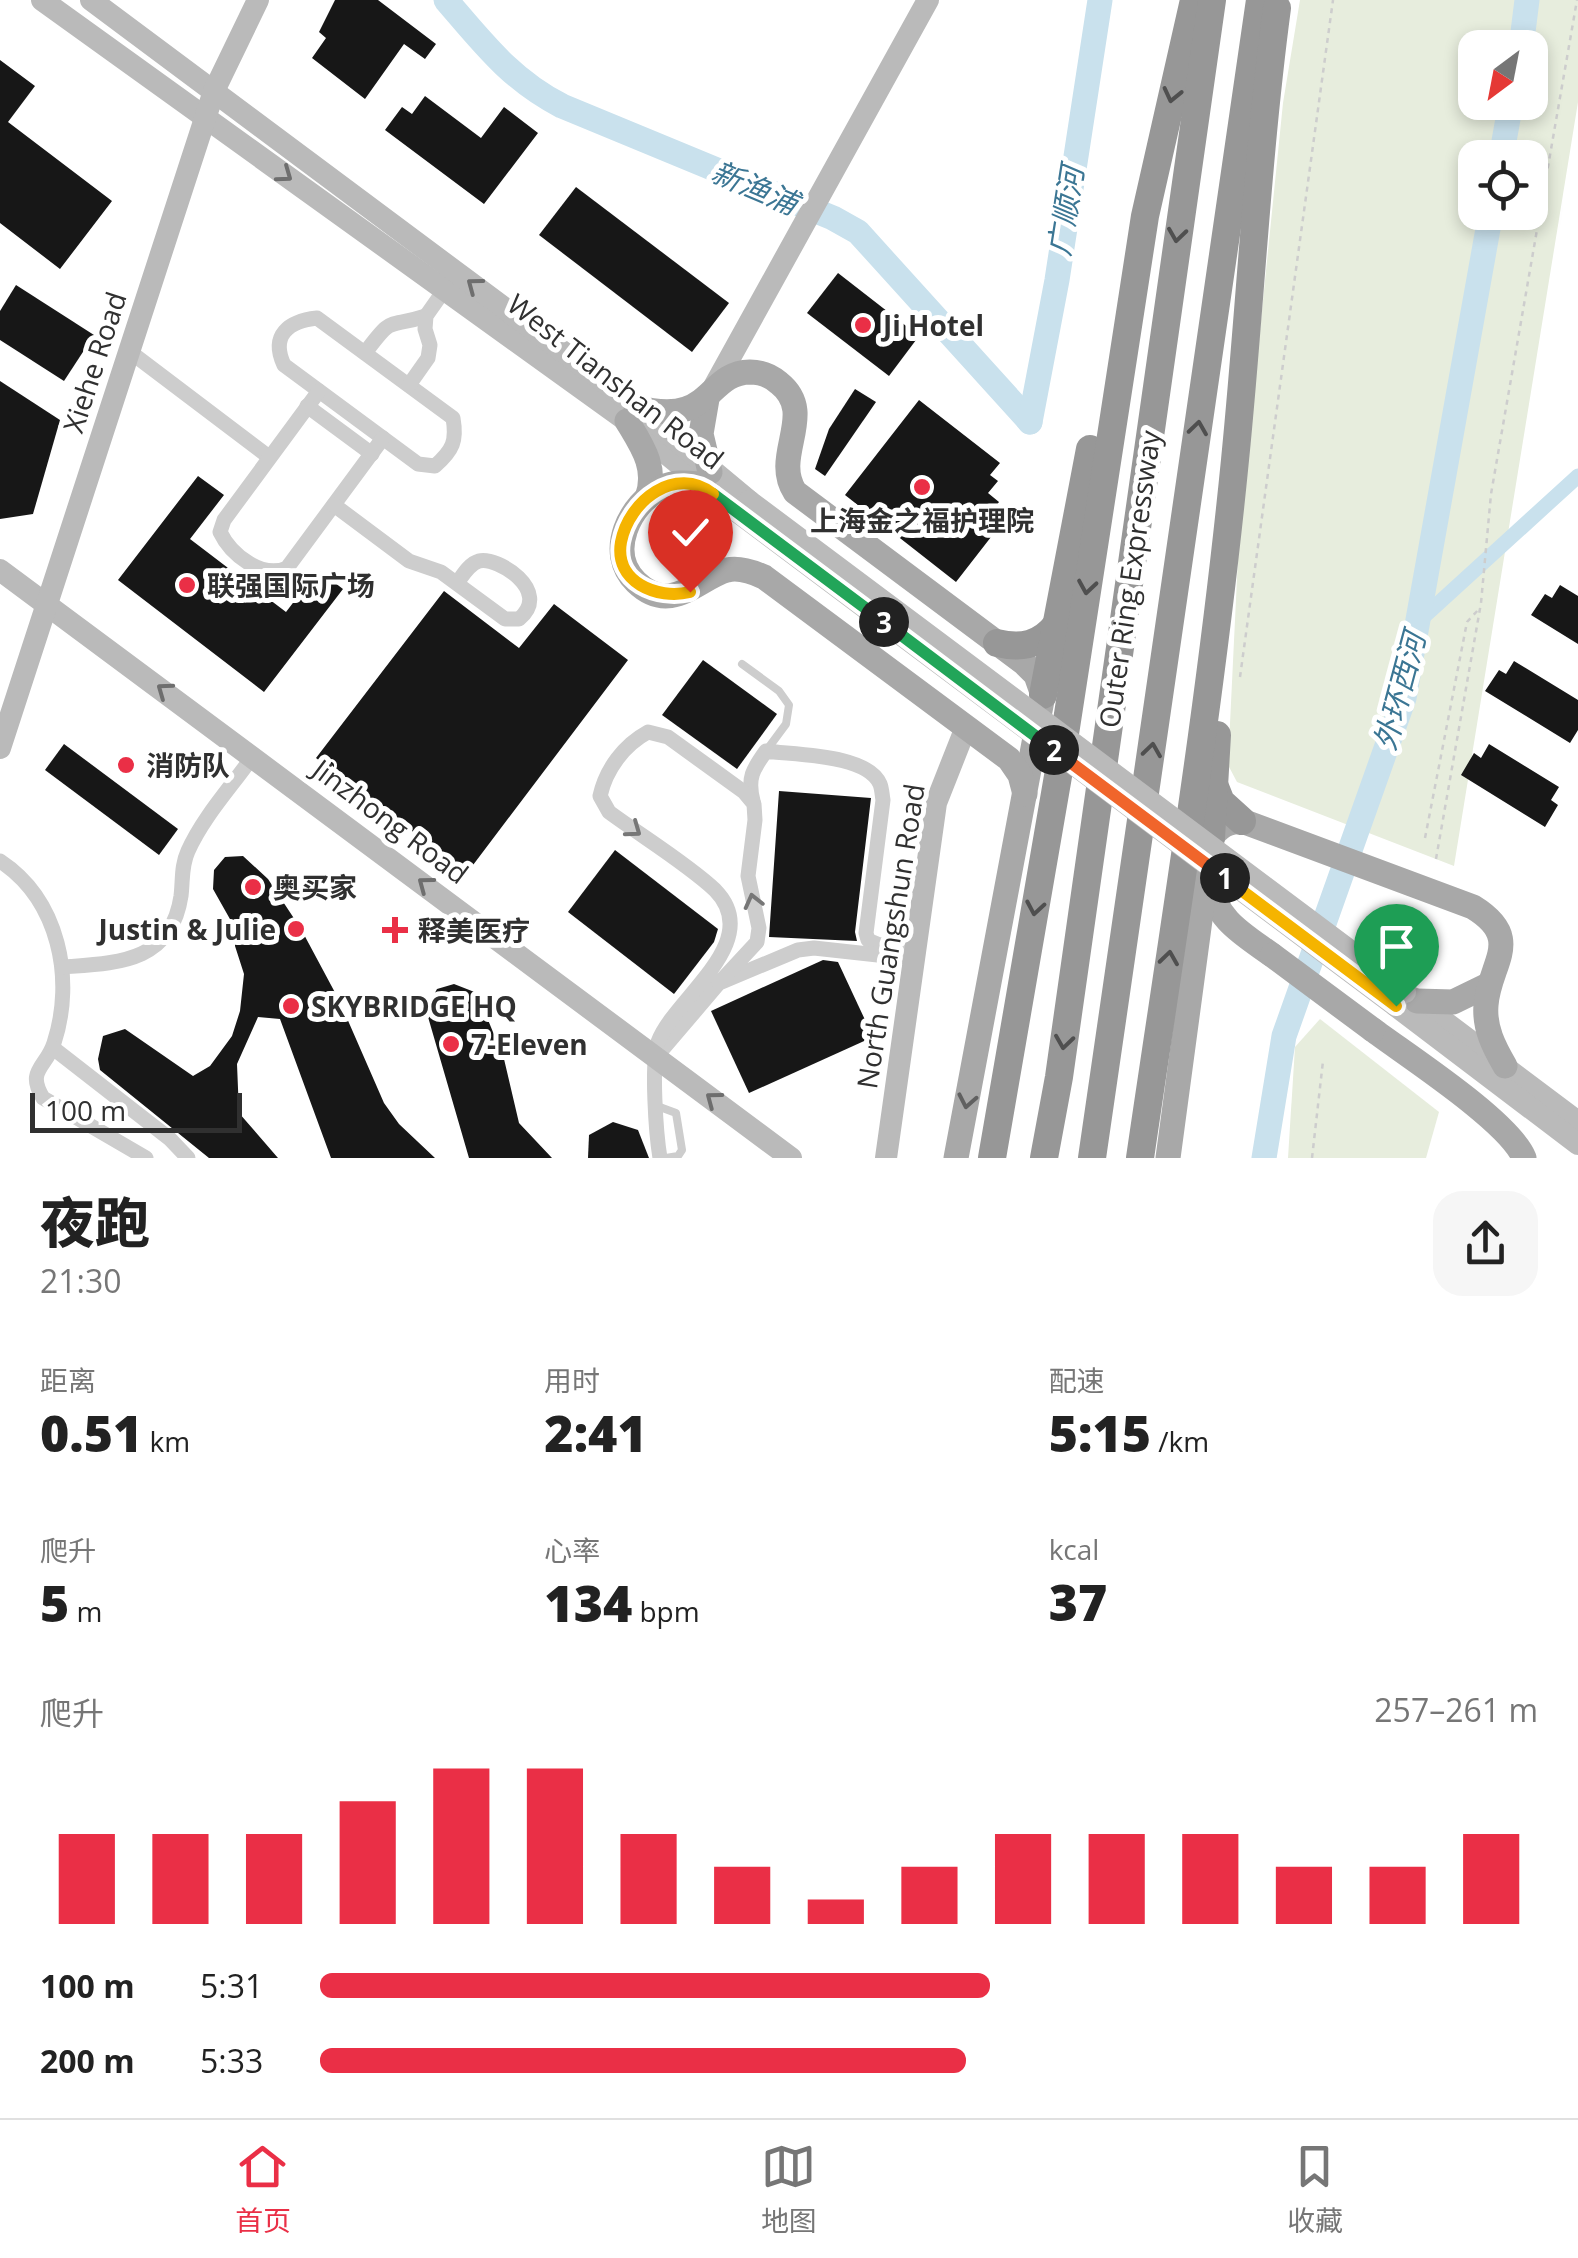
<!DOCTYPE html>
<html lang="zh">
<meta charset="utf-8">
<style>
:root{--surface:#fff;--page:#f6f6f6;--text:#222;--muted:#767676;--line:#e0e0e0;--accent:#ea2f46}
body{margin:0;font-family:"Open Sans","Noto Sans SC",sans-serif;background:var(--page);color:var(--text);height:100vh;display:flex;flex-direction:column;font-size:38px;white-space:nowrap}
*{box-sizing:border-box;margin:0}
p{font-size:32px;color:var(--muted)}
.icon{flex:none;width:55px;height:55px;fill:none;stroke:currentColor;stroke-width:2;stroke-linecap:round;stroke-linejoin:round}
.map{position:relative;height:1158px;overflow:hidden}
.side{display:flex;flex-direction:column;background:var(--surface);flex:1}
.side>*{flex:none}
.needle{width:65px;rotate:212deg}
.fabs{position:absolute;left:1458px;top:30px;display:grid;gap:20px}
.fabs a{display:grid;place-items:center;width:90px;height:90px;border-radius:20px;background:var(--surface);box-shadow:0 5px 15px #0003;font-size:50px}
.scale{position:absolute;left:30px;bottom:25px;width:212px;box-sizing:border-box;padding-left:10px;border:5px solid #303030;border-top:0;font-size:28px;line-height:35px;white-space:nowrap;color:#303030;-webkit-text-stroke:8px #fff;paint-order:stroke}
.pin{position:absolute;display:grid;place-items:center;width:85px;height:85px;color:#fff;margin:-102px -42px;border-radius:50% 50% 50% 0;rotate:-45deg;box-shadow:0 0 10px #0007}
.pin .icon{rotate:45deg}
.km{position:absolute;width:50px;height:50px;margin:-25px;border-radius:50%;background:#222;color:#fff;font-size:28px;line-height:50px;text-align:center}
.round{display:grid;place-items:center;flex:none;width:105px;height:105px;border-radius:30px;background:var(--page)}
.head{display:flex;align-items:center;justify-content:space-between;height:170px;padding:0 40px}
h1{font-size:55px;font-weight:800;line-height:75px}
.figures{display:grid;grid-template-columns:repeat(3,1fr);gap:15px;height:170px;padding:10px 40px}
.figures div{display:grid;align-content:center}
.figures b{font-size:50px;font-weight:800}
.figures small{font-size:28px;font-weight:400}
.figures p{font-size:28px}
.chart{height:280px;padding:20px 40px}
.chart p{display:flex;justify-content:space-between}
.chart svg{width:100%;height:180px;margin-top:10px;stroke:var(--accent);stroke-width:6}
ul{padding:0 40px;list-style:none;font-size:32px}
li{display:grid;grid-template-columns:160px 120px 1fr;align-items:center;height:75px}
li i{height:25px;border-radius:12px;background:var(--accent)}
.menu{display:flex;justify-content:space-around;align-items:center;height:140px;border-top:2px solid var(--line);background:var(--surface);font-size:28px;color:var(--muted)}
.menu a{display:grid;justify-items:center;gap:5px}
.menu .selected{color:var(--accent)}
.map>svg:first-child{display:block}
.green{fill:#e7eddd;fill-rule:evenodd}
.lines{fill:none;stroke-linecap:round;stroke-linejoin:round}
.canal{stroke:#c9e1ed;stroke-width:15}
.river{stroke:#c9e1ed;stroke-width:25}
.building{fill:#171717}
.path{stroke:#cdcdcd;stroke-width:2.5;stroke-dasharray:5 5;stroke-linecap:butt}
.lane{stroke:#cdcdcd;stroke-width:8}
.street{stroke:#cdcdcd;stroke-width:15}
.secondary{stroke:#bababa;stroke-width:22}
.primary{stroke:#a8a8a8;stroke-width:25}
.highway{stroke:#979797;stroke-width:28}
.secondary-bridge{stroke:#bababa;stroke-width:22}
.primary-bridge{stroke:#a8a8a8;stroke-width:25}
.oneway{stroke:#4f4f4f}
.oneway2{stroke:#6e6e6e}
.oneway3{stroke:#777}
.oneway4{stroke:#606060}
.split-1-casing{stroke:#fff;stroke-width:20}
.split-2-casing{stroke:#fff;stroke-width:20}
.split-3-casing{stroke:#fff;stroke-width:20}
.split-4-casing{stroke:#fff;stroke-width:20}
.split-5-casing{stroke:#fff;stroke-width:20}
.split-1{stroke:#f5b400;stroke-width:12}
.split-2{stroke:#f0652b;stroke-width:12}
.split-3{stroke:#22a559;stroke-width:12}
.split-4{stroke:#22a559;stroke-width:12}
.split-5{stroke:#f5b400;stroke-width:12}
.poi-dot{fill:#ea2f46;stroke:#fff;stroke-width:4}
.labels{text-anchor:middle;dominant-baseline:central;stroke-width:10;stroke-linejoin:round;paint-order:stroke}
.poi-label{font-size:28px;font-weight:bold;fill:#303030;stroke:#fff;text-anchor:start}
.street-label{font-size:28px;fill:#303030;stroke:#fff}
.water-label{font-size:30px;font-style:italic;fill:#3b7694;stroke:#fff}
</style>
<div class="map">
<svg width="1578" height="1158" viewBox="0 0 1578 1158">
<rect width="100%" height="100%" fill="#fff"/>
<g class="green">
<path d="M 1300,0 L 1578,0 L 1578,102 L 1454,866 L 1237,782 L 1228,765 L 1239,537 L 1283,103 ZM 1475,48 L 1530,48 L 1530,102 L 1475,102 ZM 1475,158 L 1530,158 L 1530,212 L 1475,212 Z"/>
<polygon points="1320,1019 1439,1112 1426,1158 1288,1158 1295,1047"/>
</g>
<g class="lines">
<polyline class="canal" points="1419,621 1578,476"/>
<g class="river">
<path d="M 446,0 C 483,43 511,80 562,106 L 833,218 L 858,232 L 1030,422"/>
<polyline points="1521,48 1527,0"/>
<polyline points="1501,158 1511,102"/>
<polyline points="1030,422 1057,280 1100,0"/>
<polyline points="1264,1158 1284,1036 1404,698 1491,212"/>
</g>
</g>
<g class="building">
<polygon points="335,0 378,0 436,44 425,59 404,44 365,99 312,58 326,38 319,32"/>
<polygon points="0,60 35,86 8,122 112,201 60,269 0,223"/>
<polygon points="425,96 481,138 504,107 538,133 484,204 385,130 402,107 412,114"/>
<polygon points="576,187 729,303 692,352 539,235"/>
<polygon points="838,273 919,336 889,376 807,313"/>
<polygon points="16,285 94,335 64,381 0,340 0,311"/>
<polygon points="0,381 60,420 33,514 0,519"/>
<polygon points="855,389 876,402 825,476 815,469 829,429"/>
<polygon points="919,400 1000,463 990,475 998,481 988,493 999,502 983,524 991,537 956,582 845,495"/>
<polygon points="198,476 224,495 190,539 286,612 318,570 343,589 264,692 118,580"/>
<polygon points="1560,585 1578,596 1578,644 1531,615 1545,594 1552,598"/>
<polygon points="444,591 519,648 554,604 628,660 467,873 316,758"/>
<polygon points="703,660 777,714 737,769 662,715"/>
<polygon points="1514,661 1578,700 1578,730 1570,743 1485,691 1499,670 1506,674"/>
<polygon points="64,744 178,829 159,855 45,770"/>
<polygon points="1489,744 1559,787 1551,800 1558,805 1545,827 1461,775 1474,753 1481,758"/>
<polygon points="779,791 871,798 855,932 857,941 769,937"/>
<polygon points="615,850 718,929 714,942 674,994 568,912"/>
<polygon points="243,856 268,879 301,929 339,1000 384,1103 399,1124 435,1158 331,1158 280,1019 258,1017 237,1064 239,1113 278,1158 209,1158 100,1070 98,1059 103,1036 125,1029 193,1076 210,1066 232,1036 240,1011 244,974 235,946 235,928 213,889 214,870 225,857"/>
<polygon points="823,960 838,962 873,1037 749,1093 711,1011"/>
<polygon points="454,984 477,993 504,1059 519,1123 552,1158 469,1158 426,1010 437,989"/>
<polygon points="613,1122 638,1130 649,1158 588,1158 589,1135"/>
</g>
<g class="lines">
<g class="path">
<polyline points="1240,677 1333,0"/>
<polyline points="1425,838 1467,622 1479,609"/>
<polyline points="1436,859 1481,603 1491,494 1577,0"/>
<polyline points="1406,936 1418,913"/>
<polyline points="1312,1158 1323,1061"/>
</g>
<g class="lane">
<polyline points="742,664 779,691 789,705 786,724 766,751"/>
<polyline points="657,1106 676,1113 682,1150 678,1156 666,1158"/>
</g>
<g class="street">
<path d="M 317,318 L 453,418 C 457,441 453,450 435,466 L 418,464 L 284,365 C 270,335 289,321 317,318 Z"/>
<polyline points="129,351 269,457"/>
<path d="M 365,353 C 394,314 386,329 426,316"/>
<polyline points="409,385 428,358 430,345 425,329 426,316 445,289"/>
<path d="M 319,391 L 224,520 L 220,532 C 231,555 262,579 287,568 L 383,438"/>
<polyline points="307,406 372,454"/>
<path d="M 334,505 L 409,561 L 441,572 L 505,619 L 519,619 C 553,591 497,556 479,561 C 469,564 463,575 457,583"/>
<path d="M 753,801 C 747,778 753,769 766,751 C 795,755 867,754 880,784 C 882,789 882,795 883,800 L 866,933 L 868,940 C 881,948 900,948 915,955"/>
<path d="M 0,861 C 59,900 75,979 54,1043 C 46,1068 26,1070 43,1098 L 146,1158"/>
<path d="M 63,967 C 117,963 171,963 181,896 C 183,880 181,866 188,851 C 203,817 232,786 253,756"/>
<polyline points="53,1048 170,1139 188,1158"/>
<polyline points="656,1057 719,983 798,950 814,948 896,957 910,956"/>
<path d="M 660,1158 C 656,1134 651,1064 658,1042 C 674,998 766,942 715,890 C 689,865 640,835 609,812 L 600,796 C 606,769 624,745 648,732 L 668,737 L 744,792 L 754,804 L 755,820 L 748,876 L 759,928 L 757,942 L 719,983"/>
</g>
<g class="secondary">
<polyline points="42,0 620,416 739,513"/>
<polyline points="91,0 629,401 749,501"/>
<polyline points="711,392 928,0"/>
<polyline points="0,570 791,1158"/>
<polyline points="0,748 214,91 258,0"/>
<polyline points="1413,998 1578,1122"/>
<polyline points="1396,1006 1578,1144"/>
<polyline points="886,1158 936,803 966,727"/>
</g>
<g class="primary">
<polyline points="707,399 701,434 710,472"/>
<path d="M 636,407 C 713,428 705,373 750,372 C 760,372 771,376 779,383 C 818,414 771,455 795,492 L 1024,663 L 1036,675 L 1043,695 L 956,1158"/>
<path d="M 627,421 C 642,446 658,468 647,498"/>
<path d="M 701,484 C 688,483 675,481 663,487 C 629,503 606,553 636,582 C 671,616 698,578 727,570 C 739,567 753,572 764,577 L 1009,759 L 1020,775 L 1025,794"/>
<path d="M 1209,882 C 1216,920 1243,934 1272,955"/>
<polyline points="1417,1001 1453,1002 1488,985"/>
<path d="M 1373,1030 C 1408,1056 1510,1122 1524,1158"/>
<path d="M 1168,1158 L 1211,838 C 1220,826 1227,822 1242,821 L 1473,907 C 1525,939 1489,963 1486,1005 C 1484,1028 1494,1047 1505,1066"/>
</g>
<g class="highway">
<path d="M 997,643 C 1021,649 1041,645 1057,624"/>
<polyline points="1043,695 1090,449"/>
<polyline points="1215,787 1221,802 1242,821"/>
<polyline points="1211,838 1217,735"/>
<polyline points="992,1158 1062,753 1145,216 1194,0"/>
<polyline points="1044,1158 1059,1077 1212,0"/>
<polyline points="1092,1158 1260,0"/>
<path d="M 1140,1158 C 1174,926 1212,694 1235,460 C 1250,310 1257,158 1277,8"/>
</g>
<g class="secondary-bridge">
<polyline points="749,501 1405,992"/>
<polyline points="739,513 1396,1006"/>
</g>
<polyline class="primary-bridge" points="1272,955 1373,1030"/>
</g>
<defs><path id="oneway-chevron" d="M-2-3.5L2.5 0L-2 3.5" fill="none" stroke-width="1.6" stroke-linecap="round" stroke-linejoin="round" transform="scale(2.5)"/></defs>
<g class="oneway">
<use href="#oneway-chevron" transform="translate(1172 95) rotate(103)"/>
<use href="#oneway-chevron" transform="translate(1177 235) rotate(98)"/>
<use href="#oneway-chevron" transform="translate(1198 428) rotate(-82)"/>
<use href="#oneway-chevron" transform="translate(1087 587) rotate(99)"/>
<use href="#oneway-chevron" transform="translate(1152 750) rotate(-82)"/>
<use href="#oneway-chevron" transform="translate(1035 908) rotate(100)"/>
<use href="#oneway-chevron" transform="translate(1169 958) rotate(-82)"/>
<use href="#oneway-chevron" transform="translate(1064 1042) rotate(98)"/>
</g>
<g class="oneway2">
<use href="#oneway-chevron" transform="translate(285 175) rotate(36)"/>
<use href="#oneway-chevron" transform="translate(474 285) rotate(-143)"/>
<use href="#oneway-chevron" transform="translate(164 690) rotate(-144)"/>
<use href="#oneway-chevron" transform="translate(425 884) rotate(-143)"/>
<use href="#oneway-chevron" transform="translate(713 1099) rotate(-143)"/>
</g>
<g class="oneway3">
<use href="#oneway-chevron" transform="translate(634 830) rotate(36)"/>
<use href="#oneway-chevron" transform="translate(753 901) rotate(-104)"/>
</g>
<use class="oneway4" href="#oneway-chevron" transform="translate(967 1101) rotate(101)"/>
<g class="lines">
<defs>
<polyline id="split-1" points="1225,878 1396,1006"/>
<polyline id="split-2" points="1054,750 1225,878"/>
<polyline id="split-3" points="884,622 1054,750"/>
<polyline id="split-4" points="713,494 884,622"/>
<path id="split-5" d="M 690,592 C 657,600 614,582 621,542 C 629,500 676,465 713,494"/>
</defs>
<use href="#split-1" class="split-1-casing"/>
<use href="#split-2" class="split-2-casing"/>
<use href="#split-3" class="split-3-casing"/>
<use href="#split-4" class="split-4-casing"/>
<use href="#split-5" class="split-5-casing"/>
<use href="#split-1" class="split-1"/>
<use href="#split-2" class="split-2"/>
<use href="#split-3" class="split-3"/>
<use href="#split-4" class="split-4"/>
<use href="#split-5" class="split-5"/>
</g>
<g class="poi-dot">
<circle cx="863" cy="325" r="10"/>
<circle cx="922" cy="487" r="10"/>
<circle cx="187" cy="585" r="10"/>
<circle cx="126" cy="765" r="10"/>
<circle cx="253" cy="887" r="10"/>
<circle cx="296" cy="929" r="10"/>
<path d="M390 915h10v10h10v10h-10v10h-10v-10h-10v-10h10z"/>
<circle cx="291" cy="1006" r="10"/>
<circle cx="451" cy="1044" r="10"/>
</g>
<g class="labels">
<g class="poi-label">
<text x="883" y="325">Ji Hotel</text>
<text x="922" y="520" text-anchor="middle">上海金之福护理院</text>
<text x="207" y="585">联强国际广场</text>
<text x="146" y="765">消防队</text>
<text x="273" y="887">奥买家</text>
<text x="276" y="929" text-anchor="end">Justin &amp; Julie</text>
<text x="418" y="930">释美医疗</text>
<text x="311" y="1006">SKYBRIDGE HQ</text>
<text x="471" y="1044">7-Eleven</text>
</g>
<g class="street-label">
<text transform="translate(94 362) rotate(-72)">Xiehe Road</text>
<text transform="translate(616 381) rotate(38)">West Tianshan Road</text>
<text transform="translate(1129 579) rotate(-82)">Outer Ring Expressway</text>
<text transform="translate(391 821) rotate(37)">Jinzhong Road</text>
<text transform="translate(890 936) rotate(-81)">North Guangshun Road</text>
</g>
<g class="water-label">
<text transform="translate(755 187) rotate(23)">新渔浦</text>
<text transform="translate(1065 211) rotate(-81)">广顺河</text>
<text transform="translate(1399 691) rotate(-75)">外环西河</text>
</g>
</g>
</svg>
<div class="fabs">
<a><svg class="needle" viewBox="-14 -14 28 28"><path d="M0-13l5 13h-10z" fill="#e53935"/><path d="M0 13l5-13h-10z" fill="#767676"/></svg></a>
<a><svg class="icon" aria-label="locate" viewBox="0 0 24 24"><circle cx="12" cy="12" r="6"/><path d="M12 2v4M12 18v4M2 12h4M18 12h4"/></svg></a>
</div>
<div class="scale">100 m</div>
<div class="pin" style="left:1396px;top:1006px;background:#1e9e55"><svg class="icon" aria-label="arrive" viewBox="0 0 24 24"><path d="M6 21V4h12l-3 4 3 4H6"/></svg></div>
<div class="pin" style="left:690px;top:592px;background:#d93025"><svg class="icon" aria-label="check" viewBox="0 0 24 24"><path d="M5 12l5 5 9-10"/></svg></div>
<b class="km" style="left:1225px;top:878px">1</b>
<b class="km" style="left:1054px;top:750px">2</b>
<b class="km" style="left:884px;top:622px">3</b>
</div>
<section class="side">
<div class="head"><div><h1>夜跑</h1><p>21:30</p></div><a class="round"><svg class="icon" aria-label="share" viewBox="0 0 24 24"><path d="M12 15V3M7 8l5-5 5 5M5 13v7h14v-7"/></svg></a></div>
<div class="figures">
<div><p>距离</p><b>0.51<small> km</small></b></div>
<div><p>用时</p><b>2:41</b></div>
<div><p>配速</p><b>5:15<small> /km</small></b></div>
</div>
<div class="figures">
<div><p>爬升</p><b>5<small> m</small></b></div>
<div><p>心率</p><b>134<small> bpm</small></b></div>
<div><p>kcal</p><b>37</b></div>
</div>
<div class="chart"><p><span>爬升</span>257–261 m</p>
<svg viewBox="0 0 160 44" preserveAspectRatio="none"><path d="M5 44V22M15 44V22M25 44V22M35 44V14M45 44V6M55 44V6M65 44V22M75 44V30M85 44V38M95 44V30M105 44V22M115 44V22M125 44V22M135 44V30M145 44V30M155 44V22"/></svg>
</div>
<ul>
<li><b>100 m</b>5:31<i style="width:55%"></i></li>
<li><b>200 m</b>5:33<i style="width:53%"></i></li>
</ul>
</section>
<nav class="menu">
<a class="selected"><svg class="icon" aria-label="home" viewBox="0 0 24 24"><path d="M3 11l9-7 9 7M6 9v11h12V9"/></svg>首页</a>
<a><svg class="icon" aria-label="map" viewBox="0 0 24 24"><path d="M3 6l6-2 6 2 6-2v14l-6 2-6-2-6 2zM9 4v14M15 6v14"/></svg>地图</a>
<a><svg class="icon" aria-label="saved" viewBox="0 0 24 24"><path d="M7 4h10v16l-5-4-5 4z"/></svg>收藏</a>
</nav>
